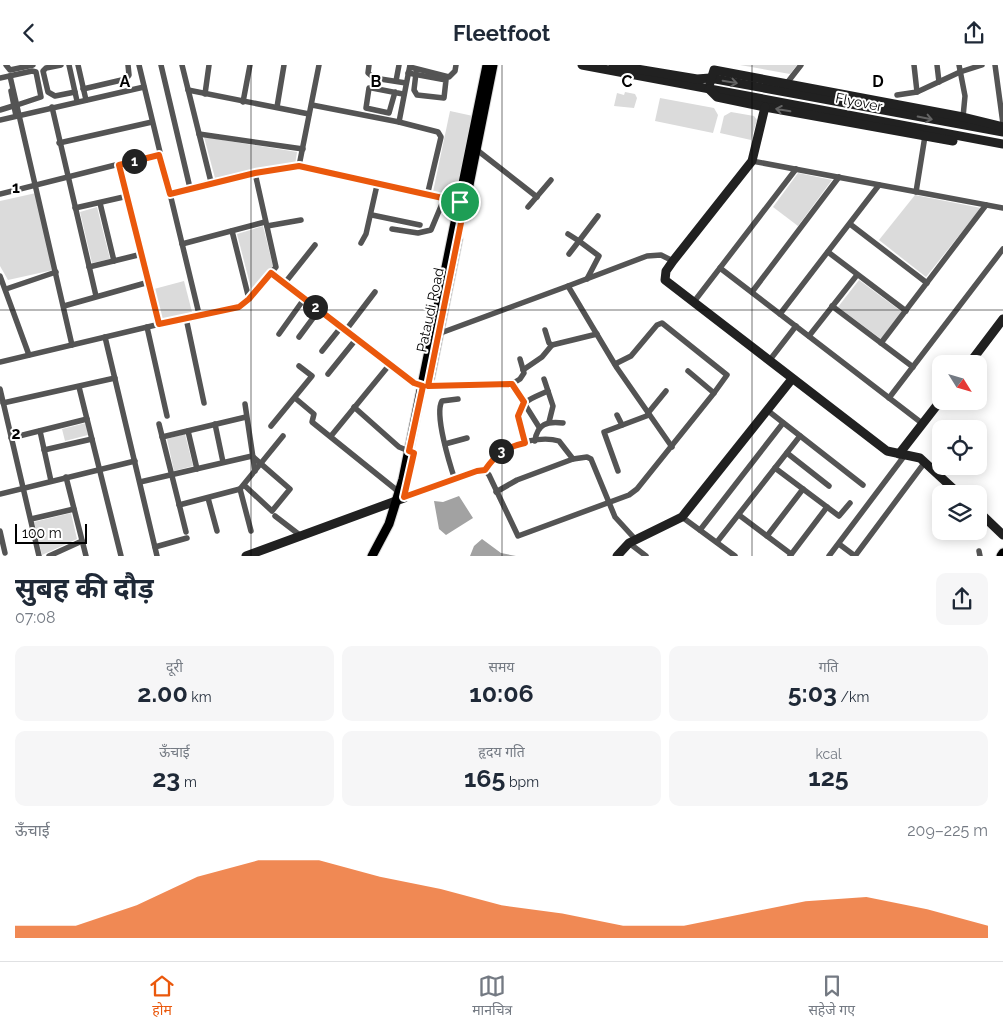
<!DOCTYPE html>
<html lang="hi">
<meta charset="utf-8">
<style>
:root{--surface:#fff;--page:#f6f6f7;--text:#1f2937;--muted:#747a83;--line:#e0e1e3;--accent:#ea580c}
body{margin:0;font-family:Raleway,"Noto Sans Devanagari",sans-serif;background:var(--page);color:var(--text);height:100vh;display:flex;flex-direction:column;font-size:19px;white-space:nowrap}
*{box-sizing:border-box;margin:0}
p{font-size:16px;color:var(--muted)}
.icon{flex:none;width:28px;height:28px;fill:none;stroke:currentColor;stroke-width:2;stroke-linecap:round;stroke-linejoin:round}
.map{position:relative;height:491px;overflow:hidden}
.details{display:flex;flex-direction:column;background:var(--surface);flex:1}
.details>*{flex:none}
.needle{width:32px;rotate:127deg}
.fabs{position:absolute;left:932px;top:290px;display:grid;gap:10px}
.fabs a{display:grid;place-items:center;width:55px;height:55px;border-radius:10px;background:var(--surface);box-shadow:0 2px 12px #0003;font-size:25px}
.scale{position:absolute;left:15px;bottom:12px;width:72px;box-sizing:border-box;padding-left:5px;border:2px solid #000;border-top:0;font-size:14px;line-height:18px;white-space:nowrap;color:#000;-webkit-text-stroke:4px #fff;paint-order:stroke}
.pin{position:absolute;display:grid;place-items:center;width:42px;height:42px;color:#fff;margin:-21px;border:2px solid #fff;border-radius:50%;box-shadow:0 1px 5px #0007}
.km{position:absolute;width:25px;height:25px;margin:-12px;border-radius:50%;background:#222;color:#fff;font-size:14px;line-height:25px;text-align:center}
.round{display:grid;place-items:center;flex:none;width:52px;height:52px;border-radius:10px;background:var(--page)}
.headline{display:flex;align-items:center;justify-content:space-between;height:85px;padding:0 15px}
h1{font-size:28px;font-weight:700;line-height:38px}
.figures{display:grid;grid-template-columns:repeat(3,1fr);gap:8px;height:85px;padding:5px 15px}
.figures div{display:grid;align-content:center;border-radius:10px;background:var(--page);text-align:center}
.figures b{font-size:25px;font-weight:700}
.figures small{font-size:14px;font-weight:400}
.figures p{font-size:14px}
.chart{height:140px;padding:10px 15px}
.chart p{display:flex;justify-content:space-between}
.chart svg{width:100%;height:90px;margin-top:5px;fill:var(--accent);opacity:.7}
header{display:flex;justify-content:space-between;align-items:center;height:65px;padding:0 15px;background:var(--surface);font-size:22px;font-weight:700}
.tab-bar{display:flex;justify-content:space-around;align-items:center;height:70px;border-top:1px solid var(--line);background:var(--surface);font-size:14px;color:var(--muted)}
.tab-bar a{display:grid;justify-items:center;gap:2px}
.tab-bar .active{color:var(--accent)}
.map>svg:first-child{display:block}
.green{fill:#dbdbdb}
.water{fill:#a2a2a2}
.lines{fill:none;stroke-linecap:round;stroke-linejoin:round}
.primary-casing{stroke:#dbdbdb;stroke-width:11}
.street{stroke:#545454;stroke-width:5.5}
.secondary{stroke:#212121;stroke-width:9}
.primary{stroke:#000;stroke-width:9}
.oneway{stroke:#646464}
.route-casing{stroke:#fff;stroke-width:10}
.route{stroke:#ea580c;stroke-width:6}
.grid{fill:none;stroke:#000;stroke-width:1;stroke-opacity:0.55}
.labels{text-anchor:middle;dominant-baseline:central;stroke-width:4;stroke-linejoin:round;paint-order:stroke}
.street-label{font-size:14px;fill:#000;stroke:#fff}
.grid-label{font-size:16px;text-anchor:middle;font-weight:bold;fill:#000;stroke:#fff;stroke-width:4;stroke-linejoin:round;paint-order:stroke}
</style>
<header><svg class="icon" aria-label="back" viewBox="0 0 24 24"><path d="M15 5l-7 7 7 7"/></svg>Fleetfoot<svg class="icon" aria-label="share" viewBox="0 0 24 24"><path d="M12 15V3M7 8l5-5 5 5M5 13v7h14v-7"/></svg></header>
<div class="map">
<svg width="1003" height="491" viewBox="0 0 1003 491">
<rect width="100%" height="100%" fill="#fff"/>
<g class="green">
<polygon points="740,0 797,0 790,9"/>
<polygon points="625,27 635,29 637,33 634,43 614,41 617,28 624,30"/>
<polygon points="660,33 714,43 718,50 713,68 655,56"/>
<polygon points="450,46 473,51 456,131 433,127"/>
<polygon points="731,47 754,51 757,55 751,75 720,68 724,51"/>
<polygon points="204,72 297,87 295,100 215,113"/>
<polygon points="798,108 832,115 798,161 773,142"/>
<polygon points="36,128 53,205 8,215 0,201 0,136"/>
<polygon points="915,130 981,143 926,212 879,175"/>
<polygon points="97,142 110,194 92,198 80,147"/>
<polygon points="263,161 273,201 252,227 237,169"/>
<polygon points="859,215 902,247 881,274 838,242"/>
<polygon points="184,216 192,247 162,255 154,224"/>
<polygon points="86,358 88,370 65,376 62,364"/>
<polygon points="185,369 193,401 174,406 167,374"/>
<polygon points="71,448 77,474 42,490 34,457"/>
</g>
<g class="water">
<polygon points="459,431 473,453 446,470 439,464 434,436 443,437"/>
<polygon points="482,474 501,488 516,491 470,491 474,481"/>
</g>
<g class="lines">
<defs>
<g id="primary">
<polyline points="468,125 493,0"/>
<polyline points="430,313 458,174"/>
<polyline points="372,491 389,459 403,414 487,0"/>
<polyline points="1001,491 1003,488"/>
</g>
</defs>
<use href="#primary" class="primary-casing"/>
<g class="street">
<polyline points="6,0 10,5 33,0"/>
<polyline points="61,0 46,3 43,6 48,27 55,31 75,27"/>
<polyline points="69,0 77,36"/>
<polyline points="78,0 86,35"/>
<polyline points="139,0 199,249"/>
<polyline points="161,0 190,123"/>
<polyline points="182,0 211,117"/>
<polyline points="369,0 368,8 374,13 406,18"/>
<polyline points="937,0 939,17"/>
<polyline points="959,0 965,31 963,52"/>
<polyline points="995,0 1003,59"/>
<polyline points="410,2 449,12 455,6 456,0"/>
<polyline points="408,8 446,15 444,33 417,30 414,25 416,8"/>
<polyline points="10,11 72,280"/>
<polyline points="0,13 32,6 36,7 41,32 17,40"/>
<polyline points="396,16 399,0"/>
<polyline points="787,18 801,0"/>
<polyline points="83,24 126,14 129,10 128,0"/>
<polyline points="188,25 309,49"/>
<polyline points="11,26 16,51"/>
<polyline points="395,27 389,48 366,43 369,23 372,23 403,29"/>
<polyline points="917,27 960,7 982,0"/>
<polyline points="205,29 209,0"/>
<polyline points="897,30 917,27 914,0"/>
<polyline points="243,37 250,0"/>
<polyline points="312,40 399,57 438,67 441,72 427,131"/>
<polyline points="52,42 96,231"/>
<polyline points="277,42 284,0"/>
<polyline points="0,45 13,41"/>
<polyline points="0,55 144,22"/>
<polyline points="399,57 410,0"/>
<polyline points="199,69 303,84"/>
<polyline points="59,78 152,57"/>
<polyline points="477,85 537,132"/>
<polyline points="752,96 1003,143"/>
<polyline points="119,100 159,259"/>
<polyline points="299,101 319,0"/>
<polyline points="916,127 925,71"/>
<polyline points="0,129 159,89"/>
<polyline points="170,129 211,117 299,101 465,138"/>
<polyline points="100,138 114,196"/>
<polyline points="528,142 551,115"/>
<polyline points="75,143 128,131"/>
<polyline points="372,150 420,160"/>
<polyline points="850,159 927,218"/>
<polyline points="267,161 301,155"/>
<polyline points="392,164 418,168 431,165 444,134"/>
<polyline points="568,169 579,176 569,189"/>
<polyline points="361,178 366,169 377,120"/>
<polyline points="182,179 265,157"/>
<polyline points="828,187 906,246"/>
<polyline points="89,202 142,189"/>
<polyline points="720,203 923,359"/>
<polyline points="271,208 417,320 512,319 520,314 524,308 520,294"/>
<polyline points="0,211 29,290"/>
<polyline points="587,214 599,191 579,176 598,151"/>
<polyline points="284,219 315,180"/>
<polyline points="568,221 647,191 661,190 673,196"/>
<polyline points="6,224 56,207"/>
<polyline points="752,227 839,112"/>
<polyline points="249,234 276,202 255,108"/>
<polyline points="693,238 796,104"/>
<polyline points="64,241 149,217"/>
<polyline points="832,241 913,302"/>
<polyline points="780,249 879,120"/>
<polyline points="186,253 204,338"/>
<polyline points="147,262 167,351"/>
<polyline points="346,265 375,227"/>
<polyline points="545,265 549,278 552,280 597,269"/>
<polyline points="279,269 304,234"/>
<polyline points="438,269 568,221 617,303 672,382"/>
<polyline points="809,271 857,210"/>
<polyline points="105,272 157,491"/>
<polyline points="299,272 319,245"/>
<polyline points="881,278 986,140"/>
<polyline points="322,286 342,261"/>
<polyline points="769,296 796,261"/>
<polyline points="0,297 244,239 249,234 232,166"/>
<polyline points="615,299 631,291 657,260 662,258 727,310 714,328 688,306"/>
<polyline points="523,305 542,292 552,280"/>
<polyline points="328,309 357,273"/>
<polyline points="544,314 553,341 549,357"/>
<polyline points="512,319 539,362"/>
<polyline points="79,322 121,491"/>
<polyline points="0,324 39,491"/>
<polyline points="295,333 314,349 312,357 399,427"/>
<polyline points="889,333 1003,184"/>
<polyline points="3,338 115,313"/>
<polyline points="245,339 255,406"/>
<polyline points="354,342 399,382 414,388"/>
<polyline points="767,345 863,420"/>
<polyline points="648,348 666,326"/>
<polyline points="617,350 622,360"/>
<polyline points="159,359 186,467"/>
<polyline points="215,359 223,397"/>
<polyline points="271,361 312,311 299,301"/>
<polyline points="40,366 51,416"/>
<polyline points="188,366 197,404"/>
<polyline points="331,371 390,299"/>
<polyline points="162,372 246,352"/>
<polyline points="11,373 87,354"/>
<path d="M 535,376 C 537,359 547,356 563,358"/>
<path d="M 525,378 C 515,342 513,341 548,326"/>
<polyline points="445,379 467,373"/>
<polyline points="44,385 92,374"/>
<polyline points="787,388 829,421"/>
<polyline points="775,403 839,451 850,438"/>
<path d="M 485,405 C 489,398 493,391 500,387 C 514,377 543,371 559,376 L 573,394 L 587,392 L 591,394 L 615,452 L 636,475"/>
<polyline points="618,406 604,367 649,350"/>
<polyline points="66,412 86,491"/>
<path d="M 455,415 C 450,400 434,349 442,336 L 458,334"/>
<polyline points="140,417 252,391 290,424 272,446 244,420"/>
<polyline points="240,424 251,466"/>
<polyline points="496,427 517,415 573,394"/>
<polyline points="0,429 135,396"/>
<polyline points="208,433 217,466"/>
<polyline points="404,433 477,405 485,405 489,410 518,471 629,430 637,424 714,328"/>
<polyline points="179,440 240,424 283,371"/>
<polyline points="739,450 791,489"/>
<polyline points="275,451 301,471"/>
<polyline points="682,452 735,491"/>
<polyline points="31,454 74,444"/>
<polyline points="700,465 783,358"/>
<polyline points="0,466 5,488"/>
<polyline points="767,471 803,424"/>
<polyline points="717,477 800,371"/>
<polyline points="629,478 646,491"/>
<polyline points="839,479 855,491"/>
<polyline points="155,482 187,473"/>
<polyline points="979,486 980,491"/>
<polyline points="49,491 82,476"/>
<polyline points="790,491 827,442"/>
<polyline points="829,491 905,390"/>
<polyline points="855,491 925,397"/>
</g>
<g class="secondary">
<polyline points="582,0 1003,79"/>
<polyline points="613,0 697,14 710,13 1003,67"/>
<polyline points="710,18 714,5 963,52 1003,62"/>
<polyline points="709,24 717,32 765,42 953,76"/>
<polyline points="765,42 752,96 673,196 666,206 665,215 887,386 920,393 959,429"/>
<polyline points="969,299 1003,254"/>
<polyline points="899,389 941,335"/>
<polyline points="979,447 1003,470"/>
<polyline points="246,491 404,433"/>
<polyline points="617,491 629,478 682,452 792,314"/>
</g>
<use href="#primary" class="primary"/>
</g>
<defs><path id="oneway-shaft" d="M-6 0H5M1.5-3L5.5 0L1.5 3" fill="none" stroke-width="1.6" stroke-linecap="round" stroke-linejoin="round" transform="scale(1.25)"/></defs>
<g class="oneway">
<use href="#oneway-shaft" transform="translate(730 17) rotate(10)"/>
<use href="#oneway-shaft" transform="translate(783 45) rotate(-170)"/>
<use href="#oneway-shaft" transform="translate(925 53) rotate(11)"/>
</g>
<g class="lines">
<defs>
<path id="route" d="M 159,90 L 170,129 L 255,108 L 299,101 L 465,138 L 428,321 L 512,319 L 524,337 L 518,351 L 525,378 C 506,382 496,389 485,405 L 477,406 L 404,432 L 414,388 L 409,386 L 423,321 L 414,318 L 271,208 L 249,234 L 239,242 L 159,259 L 119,100 Z"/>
</defs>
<use href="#route" class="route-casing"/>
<use href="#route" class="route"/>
</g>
<path class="grid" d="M 251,0 L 251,491M 502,0 L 502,491M 752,0 L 752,491M 0,245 L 1003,245"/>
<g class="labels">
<g class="street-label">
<text transform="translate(859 37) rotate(11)">Flyover</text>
<text transform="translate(430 245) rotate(-78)">Pataudi Road</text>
</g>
</g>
<g class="grid-label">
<text x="125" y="22">A</text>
<text x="376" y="22">B</text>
<text x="627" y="22">C</text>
<text x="878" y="22">D</text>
<text x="16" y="128">1</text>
<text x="16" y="374">2</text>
</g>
</svg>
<div class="fabs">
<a><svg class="needle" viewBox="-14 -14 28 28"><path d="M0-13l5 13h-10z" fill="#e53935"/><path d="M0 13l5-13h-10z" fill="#747a83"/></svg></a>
<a><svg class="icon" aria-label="locate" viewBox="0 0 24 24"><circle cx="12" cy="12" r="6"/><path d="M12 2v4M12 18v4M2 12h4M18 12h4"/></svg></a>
<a><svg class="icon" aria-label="layers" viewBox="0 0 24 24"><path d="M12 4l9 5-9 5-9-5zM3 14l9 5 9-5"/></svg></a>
</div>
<div class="scale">100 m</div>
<div class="pin" style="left:460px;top:137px;background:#1e9e55"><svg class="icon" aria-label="arrive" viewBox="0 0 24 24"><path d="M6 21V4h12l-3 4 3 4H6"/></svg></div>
<b class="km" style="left:134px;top:96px">1</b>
<b class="km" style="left:315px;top:242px">2</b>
<b class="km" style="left:501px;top:386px">3</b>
</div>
<section class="details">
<div class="headline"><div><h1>सुबह की दौड़</h1><p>07:08</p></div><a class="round"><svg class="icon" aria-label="share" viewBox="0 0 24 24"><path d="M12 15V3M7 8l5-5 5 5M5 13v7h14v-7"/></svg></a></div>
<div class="figures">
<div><p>दूरी</p><b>2.00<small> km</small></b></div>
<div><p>समय</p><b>10:06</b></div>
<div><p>गति</p><b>5:03<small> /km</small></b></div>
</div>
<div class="figures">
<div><p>ऊँचाई</p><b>23<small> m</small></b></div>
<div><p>हृदय गति</p><b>165<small> bpm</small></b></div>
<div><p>kcal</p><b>125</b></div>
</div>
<div class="chart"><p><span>ऊँचाई</span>209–225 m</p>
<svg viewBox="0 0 160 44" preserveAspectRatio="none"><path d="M0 44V38L10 38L20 28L30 14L40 6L50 6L60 14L70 20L80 28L90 32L100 38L110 38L120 32L130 26L140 24L150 30L160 38V44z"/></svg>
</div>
</section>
<nav class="tab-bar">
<a class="active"><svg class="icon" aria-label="home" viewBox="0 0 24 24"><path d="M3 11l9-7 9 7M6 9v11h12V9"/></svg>होम</a>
<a><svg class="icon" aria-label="map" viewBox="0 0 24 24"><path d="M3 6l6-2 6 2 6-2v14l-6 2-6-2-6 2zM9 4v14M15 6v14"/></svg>मानचित्र</a>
<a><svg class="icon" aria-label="saved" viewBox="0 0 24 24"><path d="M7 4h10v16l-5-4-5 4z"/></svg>सहेजे गए</a>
</nav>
